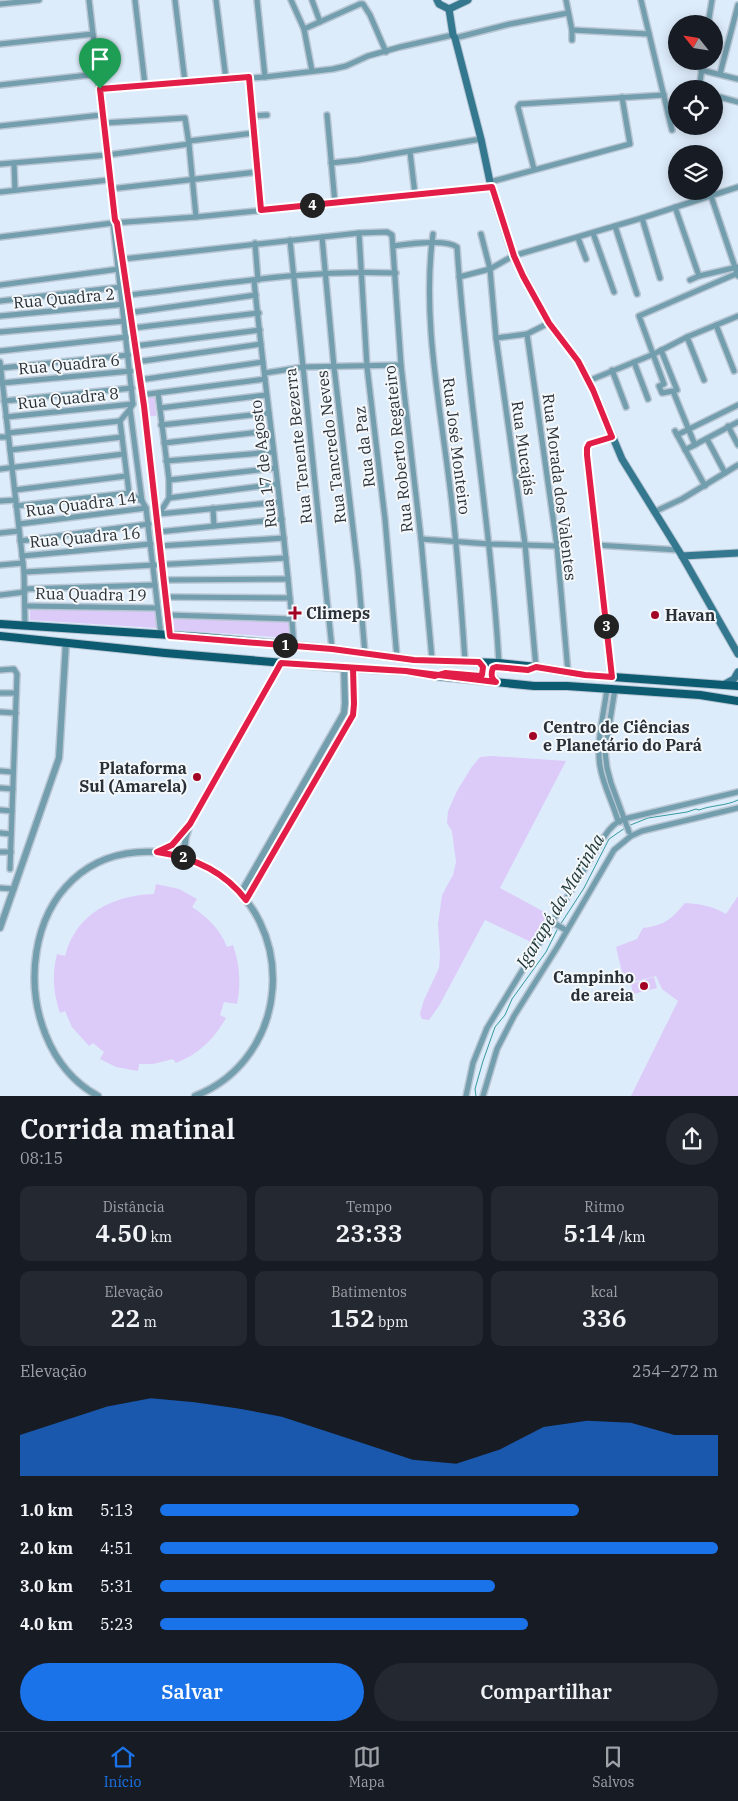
<!DOCTYPE html>
<html lang="pt">
<meta charset="utf-8">
<style>
:root{--surface:#171b24;--page:#242831;--text:#f1f3f6;--muted:#9ea1a6;--line:#363941;--accent:#1a73e8}
body{margin:0;font-family:"IBM Plex Serif",serif;background:var(--page);color:var(--text);height:100vh;display:flex;flex-direction:column;font-size:19px;white-space:nowrap}
*{box-sizing:border-box;margin:0}
p{font-size:16px;color:var(--muted)}
.icon{flex:none;width:28px;height:28px;fill:none;stroke:currentColor;stroke-width:2;stroke-linecap:round;stroke-linejoin:round}
.map{position:relative;height:1096px;overflow:hidden}
.side{display:flex;flex-direction:column;background:var(--surface);flex:1}
.side>*{flex:none}
.needle{width:32px;rotate:300deg}
.controls{position:absolute;left:668px;top:15px;display:grid;gap:10px}
.controls a{display:grid;place-items:center;width:55px;height:55px;border-radius:50%;background:var(--surface);box-shadow:0 2px 12px #0003;font-size:25px}
.pin{position:absolute;display:grid;place-items:center;width:42px;height:42px;color:#fff;margin:-51px -21px;border-radius:50% 50% 50% 0;rotate:-45deg;box-shadow:0 0 5px #0007}
.pin .icon{rotate:45deg}
.km{position:absolute;width:25px;height:25px;margin:-12px;border-radius:50%;background:#222;color:#fff;font-size:14px;line-height:25px;text-align:center}
.round{display:grid;place-items:center;flex:none;width:52px;height:52px;border-radius:26px;background:var(--page)}
.headline{display:flex;align-items:center;justify-content:space-between;height:85px;padding:0 20px}
h1{font-size:28px;font-weight:600;line-height:38px}
.metrics{display:grid;grid-template-columns:repeat(3,1fr);gap:8px;height:85px;padding:5px 20px}
.metrics div{display:grid;align-content:center;border-radius:10px;background:var(--page);text-align:center}
.metrics b{font-size:25px;font-weight:600}
.metrics small{font-size:14px;font-weight:400}
.metrics p{font-size:14px}
.chart{height:140px;padding:10px 20px}
.chart p{display:flex;justify-content:space-between}
.chart svg{width:100%;height:90px;margin-top:5px;fill:var(--accent);opacity:.7}
.primary-button{display:flex;gap:10px;margin-top:auto;padding:10px 20px}
.primary-button a{flex:1;height:58px;border-radius:30px;background:var(--accent);color:#fff;font-size:20px;font-weight:600;line-height:58px;text-align:center}
.primary-button a+a{background:var(--page);color:var(--text)}
ul{padding:0 20px;list-style:none;font-size:16px}
li{display:grid;grid-template-columns:80px 60px 1fr;align-items:center;height:38px}
li i{height:12px;border-radius:6px;background:var(--accent)}
.dock{display:flex;justify-content:space-around;align-items:center;height:70px;border-top:1px solid var(--line);background:var(--surface);font-size:14px;color:var(--muted)}
.dock a{display:grid;justify-items:center;gap:2px}
.dock .current{color:var(--accent)}
.map>svg:first-child{display:block}
.green{fill:#dccaf9}
.lines{fill:none;stroke-linecap:round;stroke-linejoin:round}
.stream{stroke:#37999d;stroke-width:1}
.minor-casing{stroke:#b9c6d4;stroke-width:8}
.tertiary-casing{stroke:#b9c6d4;stroke-width:9}
.secondary-casing{stroke:#b9c6d4;stroke-width:9}
.primary-casing{stroke:#b9c6d4;stroke-width:10}
.minor{stroke:#739ead;stroke-width:5}
.tertiary{stroke:#739ead;stroke-width:6}
.secondary{stroke:#33788f;stroke-width:7}
.primary{stroke:#0d5b71;stroke-width:8}
.route-casing{stroke:#fff;stroke-width:10}
.route{stroke:#e11d48;stroke-width:6}
.poi-dot{fill:#a20324;stroke:#f4f8fb;stroke-width:2}
.labels{text-anchor:middle;dominant-baseline:central;stroke-width:4;stroke-linejoin:round;paint-order:stroke}
.street-label{font-size:16px;fill:#293037;stroke:#f4f8fb}
.poi-label{font-size:16px;font-weight:bold;fill:#293037;stroke:#f4f8fb;text-anchor:start}
.water-label{font-size:18px;font-style:italic;fill:#1f3636;stroke:#f4f8fb}
</style>
<div class="map">
<svg width="738" height="1096" viewBox="0 0 738 1096">
<rect width="100%" height="100%" fill="#ddecfb"/>
<g class="green">
<polygon points="155,396 156,416 148,416 146,397"/>
<polygon points="30,608 155,609 158,628 30,620"/>
<polygon points="171,618 291,622 293,638 173,630"/>
<polygon points="492,756 566,761 500,888 548,914 531,942 485,920 439,1006 429,1020 422,1019 420,1014 424,1000 439,968 440,955 438,924 442,895 453,875 456,862 452,831 447,823 448,811 457,791 471,768 480,757"/>
<path d="M 156,884 L 179,889 L 197,899 L 192,907 C 207,917 220,929 227,947 L 233,945 C 240,965 241,984 237,1004 L 224,1002 L 220,1015 L 226,1018 C 214,1039 199,1054 176,1063 L 173,1059 L 153,1064 L 139,1064 L 138,1071 L 116,1067 L 100,1059 L 104,1052 L 93,1043 L 89,1046 L 72,1027 L 65,1011 L 60,1013 C 53,993 52,974 57,954 L 65,956 C 76,913 114,895 154,894 Z"/>
<path d="M 738,896 L 738,1096 L 631,1096 L 678,1001 L 662,989 L 656,976 L 625,984 L 616,947 L 637,939 L 643,928 C 666,925 671,919 685,903 C 701,904 712,906 726,914 Z"/>
<polygon points="654,977 657,988 633,994 631,984"/>
</g>
<g class="lines">
<g class="stream">
<path d="M 628,826 L 648,818 L 687,812 L 696,809 L 699,810 C 712,805 726,806 738,800"/>
<polyline points="560,925 584,888 609,839 625,828"/>
<polyline points="476,1096 475,1089 483,1061 495,1027 505,1015 512,999 546,952 558,928"/>
</g>
<defs>
<g id="minor">
<polyline points="89,0 115,220 113,223 133,404 130,409 142,501 146,508 161,635"/>
<polyline points="135,0 145,85"/>
<polyline points="175,0 185,82"/>
<polyline points="216,0 226,79"/>
<polyline points="257,0 265,77"/>
<polyline points="291,0 304,29 312,71"/>
<polyline points="312,0 320,22"/>
<polyline points="566,0 572,30 572,40"/>
<polyline points="641,0 672,130"/>
<polyline points="0,4 39,0"/>
<polyline points="708,24 712,0"/>
<polyline points="304,29 360,4 363,4 370,15 386,52"/>
<polyline points="572,30 649,34"/>
<polyline points="455,38 510,24 568,13"/>
<polyline points="0,44 93,34"/>
<polyline points="701,70 738,79"/>
<polyline points="720,74 738,5"/>
<polyline points="249,77 261,210"/>
<polyline points="0,85 98,74"/>
<polyline points="100,89 265,77 333,69 346,66 368,56 400,47 453,35"/>
<polyline points="699,89 703,61"/>
<polyline points="720,97 738,102"/>
<polyline points="327,115 335,203"/>
<polyline points="252,116 267,115"/>
<polyline points="104,123 185,118 189,144 196,217"/>
<polyline points="0,126 102,115"/>
<polyline points="189,141 254,133"/>
<polyline points="410,152 415,194"/>
<polyline points="14,163 15,190"/>
<polyline points="331,163 358,160 481,139"/>
<polyline points="0,164 107,155 189,144"/>
<polyline points="534,169 518,107 520,104 664,95"/>
<polyline points="490,182 630,144 622,97"/>
<polyline points="110,189 257,172"/>
<polyline points="0,192 109,180"/>
<polyline points="711,196 738,276"/>
<polyline points="675,207 699,276"/>
<polyline points="642,218 660,278"/>
<polyline points="115,220 117,223 144,406 170,635"/>
<polyline points="615,226 637,294"/>
<polyline points="359,233 367,367 385,519 397,658"/>
<polyline points="593,233 614,292"/>
<path d="M 433,234 C 422,315 439,399 449,480 C 457,540 461,600 465,661"/>
<polyline points="481,234 490,269 496,338 525,544 536,667"/>
<polyline points="0,237 113,223 196,217 492,187"/>
<polyline points="322,237 334,367 358,571 365,654"/>
<polyline points="578,238 586,259"/>
<polyline points="290,240 332,649"/>
<polyline points="255,243 258,280"/>
<path d="M 393,246 C 407,244 446,239 457,247 C 466,386 491,524 499,664"/>
<polyline points="123,259 359,233 387,232 392,235 401,365 421,539 432,659"/>
<polyline points="459,277 490,269 513,256 642,218 738,187"/>
<path d="M 254,280 C 266,402 285,523 294,646"/>
<polyline points="690,280 699,276 738,267"/>
<polyline points="0,285 119,269"/>
<path d="M 129,295 C 217,285 306,269 396,273"/>
<polyline points="0,301 121,287"/>
<polyline points="128,313 256,295"/>
<polyline points="0,316 126,304"/>
<polyline points="716,325 734,371"/>
<polyline points="133,328 259,313"/>
<polyline points="0,332 125,321"/>
<polyline points="527,334 557,546 568,672"/>
<polyline points="687,337 704,380"/>
<polyline points="496,338 527,334 549,323"/>
<polyline points="135,346 260,330"/>
<polyline points="661,350 677,390"/>
<polyline points="0,351 127,337"/>
<polyline points="0,362 24,572 25,626"/>
<polyline points="136,362 261,344"/>
<polyline points="634,362 648,399"/>
<polyline points="1,368 129,355"/>
<polyline points="612,370 626,407"/>
<polyline points="265,373 303,367 401,365"/>
<polyline points="139,380 263,362"/>
<polyline points="588,381 654,354 687,337 738,316"/>
<polyline points="2,383 131,371"/>
<polyline points="141,395 265,379"/>
<polyline points="4,401 132,388"/>
<polyline points="160,408 266,395"/>
<polyline points="130,409 120,421 129,493 142,501"/>
<polyline points="6,417 133,404"/>
<polyline points="161,425 269,413"/>
<polyline points="728,426 738,445"/>
<polyline points="675,431 705,486"/>
<polyline points="8,433 120,421"/>
<polyline points="677,435 738,405"/>
<polyline points="0,437 8,437"/>
<polyline points="612,437 589,444 587,451 596,545 612,677"/>
<polyline points="707,439 725,473"/>
<polyline points="164,443 270,431"/>
<polyline points="695,445 673,391 662,393 659,386 664,384 639,316 738,273"/>
<polyline points="10,450 122,437"/>
<polyline points="685,450 738,422"/>
<polyline points="166,461 273,452"/>
<polyline points="0,469 124,454"/>
<polyline points="169,480 275,468"/>
<polyline points="15,490 126,476"/>
<polyline points="169,498 277,484"/>
<polyline points="0,501 16,500"/>
<polyline points="16,506 129,493"/>
<polyline points="213,508 214,526"/>
<polyline points="654,512 682,499 738,465"/>
<polyline points="156,514 159,514 169,498 169,480 158,393"/>
<polyline points="159,514 279,502"/>
<polyline points="19,524 146,508"/>
<polyline points="158,532 282,519"/>
<polyline points="0,533 19,531"/>
<polyline points="421,539 489,544 557,546"/>
<polyline points="20,541 149,524"/>
<polyline points="596,545 678,550"/>
<polyline points="159,546 284,538"/>
<polyline points="22,556 151,544"/>
<polyline points="0,565 23,563"/>
<polyline points="24,572 286,558"/>
<polyline points="163,580 288,579"/>
<polyline points="24,589 155,585"/>
<polyline points="0,595 25,592"/>
<polyline points="165,597 290,598"/>
<polyline points="25,606 157,608"/>
<polyline points="167,615 293,619"/>
<polyline points="0,670 14,669 17,674 10,869"/>
<path d="M 607,689 C 604,713 596,742 600,766 C 603,785 613,803 618,821 L 620,822"/>
<polyline points="615,689 605,752 607,768 611,783 629,832"/>
<polyline points="0,693 16,693"/>
<polyline points="0,712 16,713"/>
<polyline points="0,771 13,772"/>
<polyline points="0,788 13,789"/>
<polyline points="0,810 12,811"/>
<polyline points="0,833 11,834"/>
<polyline points="0,852 11,852"/>
<polyline points="0,888 14,889"/>
<polyline points="552,922 564,929"/>
<path d="M 466,1096 L 473,1063 L 487,1028 L 604,837 C 609,829 615,822 624,819 L 738,792"/>
<polyline points="483,1096 497,1049 514,1016 558,946 614,850 631,836 642,831 738,808"/>
</g>
<g id="tertiary">
<path d="M 188,830 C 184,840 183,849 188,859"/>
<polyline points="158,852 172,845 190,824 281,663"/>
<polyline points="241,893 344,713 345,703 344,668"/>
<polyline points="246,900 353,715 354,704 353,668"/>
<polyline points="0,928 59,758 66,642"/>
<path d="M 98,1096 C 0,1043 13,846 155,852 C 175,853 195,860 212,870 C 300,923 291,1058 195,1096"/>
</g>
<g id="secondary">
<polyline points="437,0 439,4 449,9"/>
<polyline points="449,9 453,35 455,38 481,139 490,182 513,256 549,323 578,361 593,390 622,459 682,556 738,654"/>
<polyline points="449,9 468,0"/>
<polyline points="682,556 738,553"/>
<polyline points="723,685 734,679 738,672"/>
</g>
<g id="primary">
<polyline points="0,624 201,637 332,649 414,660 499,663 536,667 585,675 738,686"/>
<polyline points="0,636 165,653 344,668 406,671 435,676 534,686 567,686 700,695 738,701"/>
<polyline points="471,676 480,676 482,675 483,667 479,662"/>
<polyline points="496,682 492,676 492,670 496,667 502,667"/>
</g>
</defs>
<use href="#minor" class="minor-casing"/>
<use href="#tertiary" class="tertiary-casing"/>
<use href="#secondary" class="secondary-casing"/>
<use href="#primary" class="primary-casing"/>
<use href="#minor" class="minor"/>
<use href="#tertiary" class="tertiary"/>
<use href="#secondary" class="secondary"/>
<use href="#primary" class="primary"/>
</g>
<g class="lines">
<defs>
<path id="route" d="M 100,89 L 115,220 L 117,223 L 144,406 L 170,636 L 332,649 L 414,660 L 479,662 L 483,667 L 482,675 L 480,676 L 445,673 L 435,676 L 406,671 L 281,663 L 190,824 L 172,845 L 157,852 C 192,857 224,871 246,900 L 353,715 L 354,704 L 353,668 L 406,671 L 496,682 C 491,679 491,673 493,668 L 496,667 L 528,670 L 536,667 L 585,675 L 612,677 L 587,455 L 587,448 L 589,444 L 612,437 L 593,390 L 578,361 L 549,323 L 523,276 L 514,256 L 492,187 L 261,210 L 249,77 L 100,89"/>
</defs>
<use href="#route" class="route-casing"/>
<use href="#route" class="route"/>
</g>
<g class="poi-dot">
<path d="M292.5 605.5h5v5h5v5h-5v5h-5v-5h-5v-5h5z"/>
<circle cx="655" cy="615" r="5"/>
<circle cx="533" cy="736" r="5"/>
<circle cx="197" cy="777" r="5"/>
<circle cx="644" cy="986" r="5"/>
</g>
<g class="labels">
<g class="street-label">
<text transform="translate(64 298) rotate(-5)">Rua Quadra 2</text>
<text transform="translate(69 364) rotate(-5)">Rua Quadra 6</text>
<text transform="translate(68 398) rotate(-6)">Rua Quadra 8</text>
<text transform="translate(298 446) rotate(-96)">Rua Tenente Bezerra</text>
<text transform="translate(457 446) rotate(83)">Rua José Monteiro</text>
<text transform="translate(331 447) rotate(-97)">Rua Tancredo Neves</text>
<text transform="translate(364 447) rotate(-97)">Rua da Paz</text>
<text transform="translate(524 448) rotate(82)">Rua Mucajás</text>
<text transform="translate(398 449) rotate(-96)">Rua Roberto Regateiro</text>
<text transform="translate(263 464) rotate(-97)">Rua 17 de Agosto</text>
<text transform="translate(560 487) rotate(83)">Rua Morada dos Valentes</text>
<text transform="translate(81 504) rotate(-7)">Rua Quadra 14</text>
<text transform="translate(85 537) rotate(-5)">Rua Quadra 16</text>
<text transform="translate(91 594) rotate(1)">Rua Quadra 19</text>
</g>
<g class="poi-label">
<text x="306" y="613">Climeps</text>
<text x="665" y="615">Havan</text>
<text x="543" y="727">Centro de Ciências<tspan x="543" dy="18">e Planetário do Pará</tspan></text>
<text x="187" y="768" text-anchor="end">Plataforma<tspan x="187" dy="18">Sul (Amarela)</tspan></text>
<text x="634" y="977" text-anchor="end">Campinho<tspan x="634" dy="18">de areia</tspan></text>
</g>
<g class="water-label">
<text transform="translate(560 901) rotate(-59)">Igarapé da Marinha</text>
</g>
</g>
</svg>
<div class="controls">
<a><svg class="needle" viewBox="-14 -14 28 28"><path d="M0-13l5 13h-10z" fill="#e53935"/><path d="M0 13l5-13h-10z" fill="#9ea1a6"/></svg></a>
<a><svg class="icon" aria-label="locate" viewBox="0 0 24 24"><circle cx="12" cy="12" r="6"/><path d="M12 2v4M12 18v4M2 12h4M18 12h4"/></svg></a>
<a><svg class="icon" aria-label="layers" viewBox="0 0 24 24"><path d="M12 4l9 5-9 5-9-5zM3 14l9 5 9-5"/></svg></a>
</div>
<div class="pin" style="left:100px;top:89px;background:#1e9e55"><svg class="icon" aria-label="arrive" viewBox="0 0 24 24"><path d="M6 21V4h12l-3 4 3 4H6"/></svg></div>
<b class="km" style="left:285px;top:645px">1</b>
<b class="km" style="left:183px;top:857px">2</b>
<b class="km" style="left:606px;top:626px">3</b>
<b class="km" style="left:312px;top:205px">4</b>
</div>
<section class="side">
<div class="headline"><div><h1>Corrida matinal</h1><p>08:15</p></div><a class="round"><svg class="icon" aria-label="share" viewBox="0 0 24 24"><path d="M12 15V3M7 8l5-5 5 5M5 13v7h14v-7"/></svg></a></div>
<div class="metrics">
<div><p>Distância</p><b>4.50<small> km</small></b></div>
<div><p>Tempo</p><b>23:33</b></div>
<div><p>Ritmo</p><b>5:14<small> /km</small></b></div>
</div>
<div class="metrics">
<div><p>Elevação</p><b>22<small> m</small></b></div>
<div><p>Batimentos</p><b>152<small> bpm</small></b></div>
<div><p>kcal</p><b>336</b></div>
</div>
<div class="chart"><p><span>Elevação</span>254–272 m</p>
<svg viewBox="0 0 160 44" preserveAspectRatio="none"><path d="M0 44V24L10 17L20 10L30 6L40 8L50 11L60 15L70 22L80 29L90 36L100 38L110 31L120 20L130 17L140 18L150 24L160 24V44z"/></svg>
</div>
<ul>
<li><b>1.0 km</b>5:13<i style="width:75%"></i></li>
<li><b>2.0 km</b>4:51<i style="width:100%"></i></li>
<li><b>3.0 km</b>5:31<i style="width:60%"></i></li>
<li><b>4.0 km</b>5:23<i style="width:66%"></i></li>
</ul>
<div class="primary-button"><a>Salvar</a><a>Compartilhar</a></div>
</section>
<nav class="dock">
<a class="current"><svg class="icon" aria-label="home" viewBox="0 0 24 24"><path d="M3 11l9-7 9 7M6 9v11h12V9"/></svg>Início</a>
<a><svg class="icon" aria-label="map" viewBox="0 0 24 24"><path d="M3 6l6-2 6 2 6-2v14l-6 2-6-2-6 2zM9 4v14M15 6v14"/></svg>Mapa</a>
<a><svg class="icon" aria-label="saved" viewBox="0 0 24 24"><path d="M7 4h10v16l-5-4-5 4z"/></svg>Salvos</a>
</nav>
